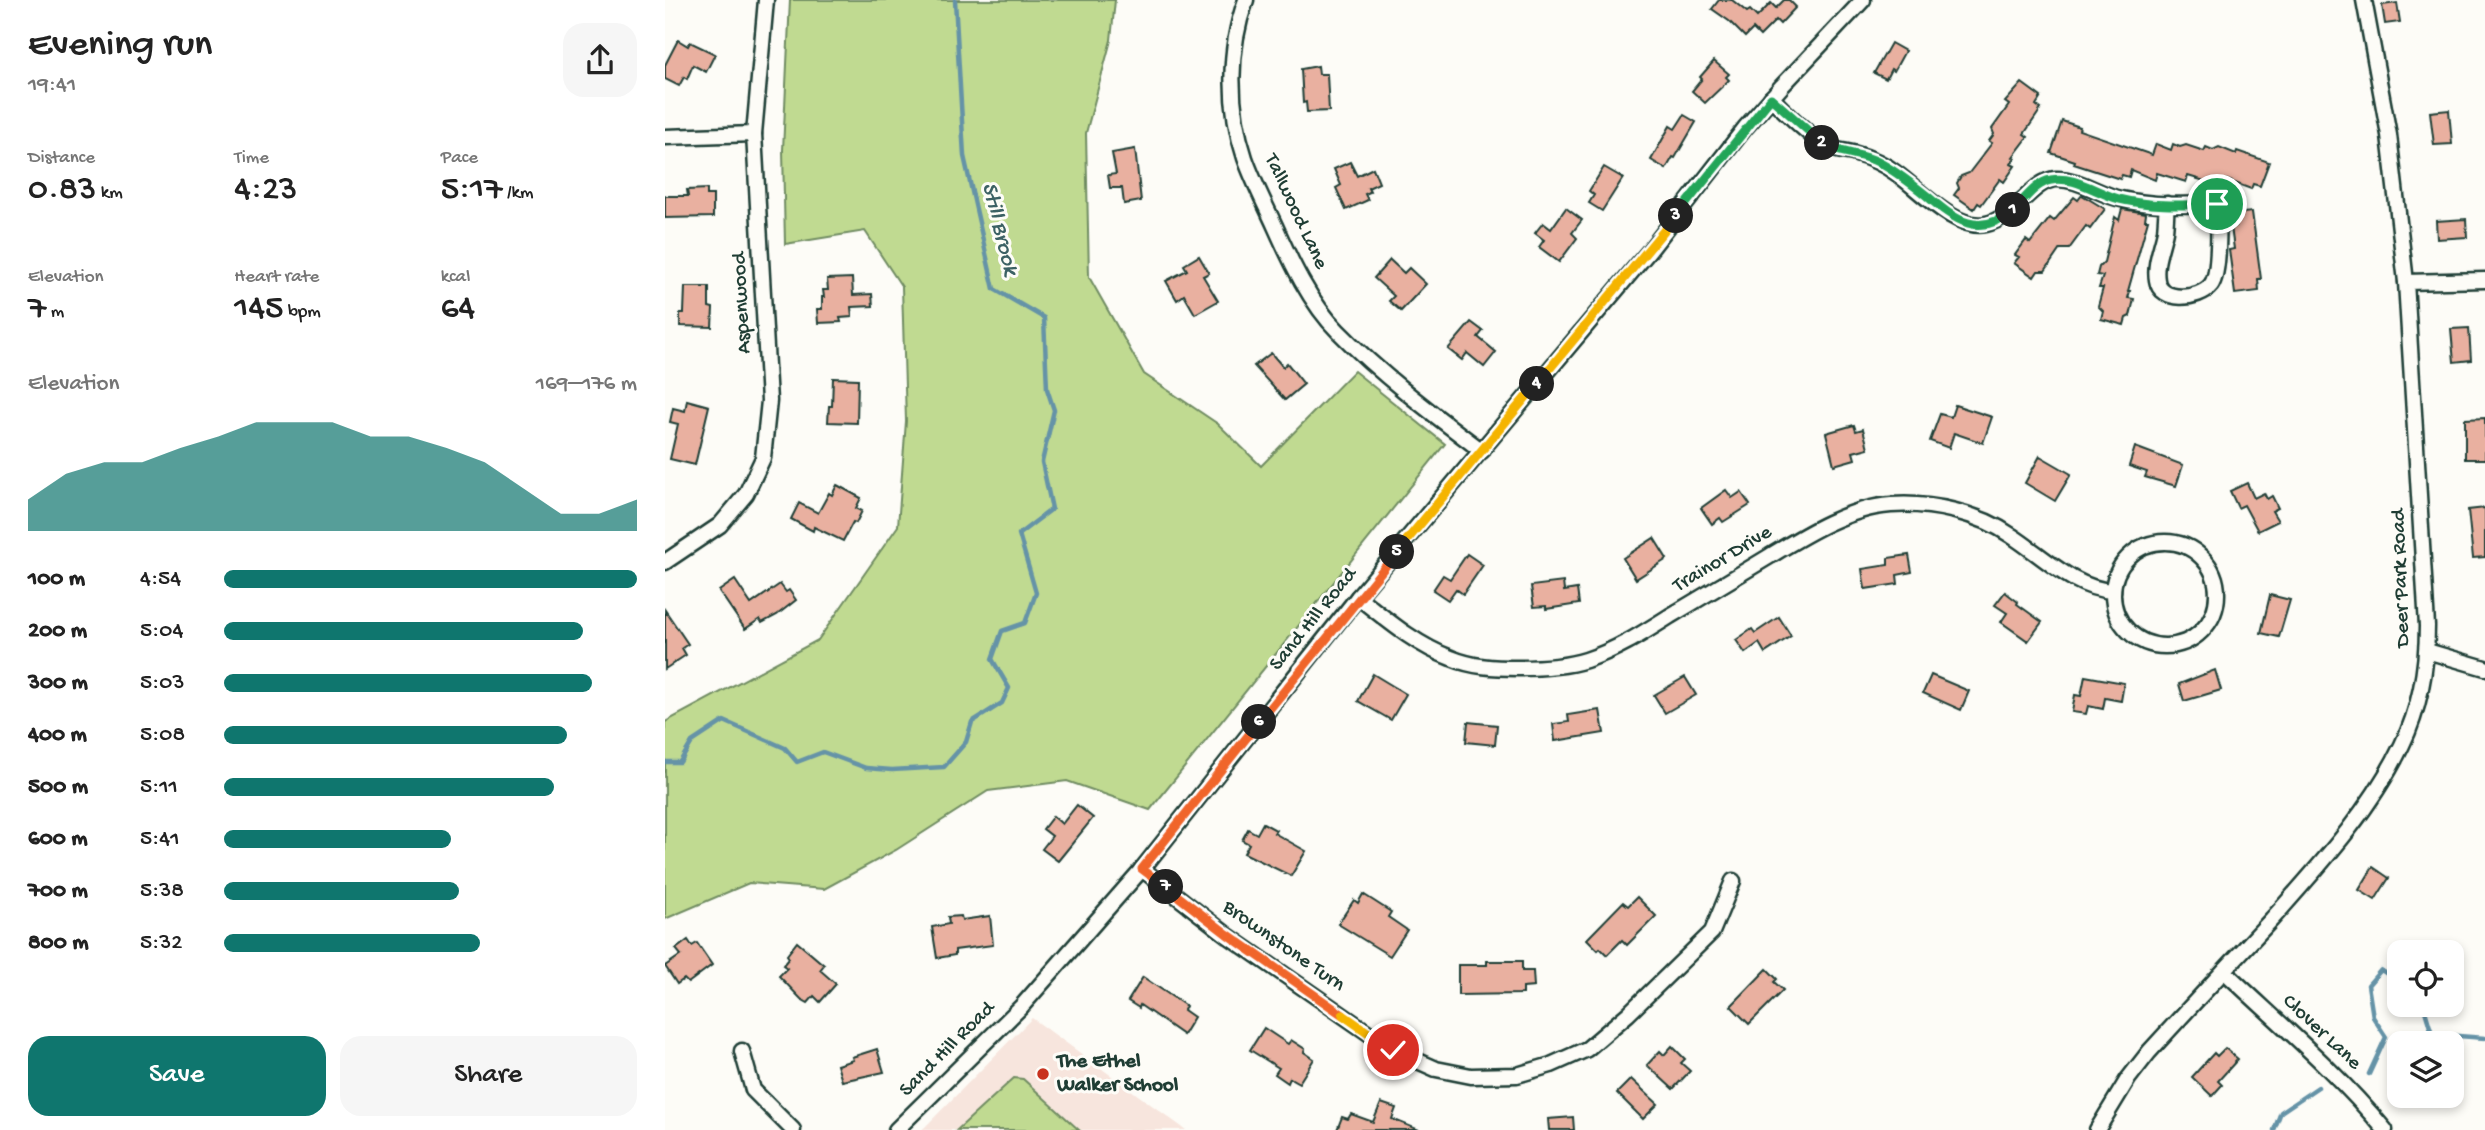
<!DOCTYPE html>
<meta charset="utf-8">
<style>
:root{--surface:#fff;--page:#f6f6f6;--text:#222;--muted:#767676;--accent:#0f766e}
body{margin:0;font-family:"Gochi Hand",sans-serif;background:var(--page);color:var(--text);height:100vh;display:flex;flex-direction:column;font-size:26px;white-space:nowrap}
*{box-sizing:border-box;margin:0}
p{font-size:23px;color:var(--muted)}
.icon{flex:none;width:38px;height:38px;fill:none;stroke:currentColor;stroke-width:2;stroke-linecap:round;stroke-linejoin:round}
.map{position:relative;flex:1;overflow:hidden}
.panel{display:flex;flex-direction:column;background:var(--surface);width:665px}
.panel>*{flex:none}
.controls{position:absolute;left:1722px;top:940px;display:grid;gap:14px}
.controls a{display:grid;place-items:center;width:77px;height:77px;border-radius:14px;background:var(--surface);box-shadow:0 4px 10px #0003;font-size:35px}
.pin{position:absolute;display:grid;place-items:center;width:60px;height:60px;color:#fff;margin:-30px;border:4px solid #fff;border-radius:50%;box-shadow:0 2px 7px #0007}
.km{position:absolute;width:35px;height:35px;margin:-18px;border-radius:50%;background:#222;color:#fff;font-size:19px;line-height:35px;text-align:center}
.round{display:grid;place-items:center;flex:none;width:74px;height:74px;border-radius:21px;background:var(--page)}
.headline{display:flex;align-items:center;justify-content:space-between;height:119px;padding:0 28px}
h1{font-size:38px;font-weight:600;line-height:52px}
.figures{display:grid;grid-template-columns:repeat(3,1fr);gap:10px;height:119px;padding:7px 28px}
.figures div{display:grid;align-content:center}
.figures b{font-size:35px;font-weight:600}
.figures small{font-size:19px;font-weight:400}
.figures p{font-size:19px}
.chart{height:196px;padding:14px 28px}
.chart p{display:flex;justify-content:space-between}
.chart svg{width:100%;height:126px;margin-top:7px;fill:var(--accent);opacity:.7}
.primary-button{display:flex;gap:14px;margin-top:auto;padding:14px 28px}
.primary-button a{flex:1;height:80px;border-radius:21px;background:var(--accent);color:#fff;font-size:28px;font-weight:600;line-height:80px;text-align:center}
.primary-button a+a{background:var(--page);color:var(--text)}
ul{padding:0 28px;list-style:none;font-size:23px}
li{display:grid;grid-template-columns:112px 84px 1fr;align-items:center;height:52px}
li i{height:18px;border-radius:9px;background:var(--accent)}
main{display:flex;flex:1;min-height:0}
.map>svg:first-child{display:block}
.built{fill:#f7e5dd}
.green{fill:#c0da91;stroke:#708c62;stroke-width:2}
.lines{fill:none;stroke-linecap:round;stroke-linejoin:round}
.stream{stroke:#6593a7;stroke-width:4.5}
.building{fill:#e9b0a0;stroke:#1f3d34;stroke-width:2}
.street-casing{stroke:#1f3d34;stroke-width:19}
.street{stroke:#fdfcf7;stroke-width:14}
.split-1-casing{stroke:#fff;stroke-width:14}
.split-2-casing{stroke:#fff;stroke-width:14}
.split-3-casing{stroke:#fff;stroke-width:14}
.split-4-casing{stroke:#fff;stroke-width:14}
.split-5-casing{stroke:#fff;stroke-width:14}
.split-6-casing{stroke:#fff;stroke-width:14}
.split-7-casing{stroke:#fff;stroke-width:14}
.split-8-casing{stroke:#fff;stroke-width:14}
.split-9-casing{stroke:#fff;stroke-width:14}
.split-1{stroke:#22a559;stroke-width:9}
.split-2{stroke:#22a559;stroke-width:9}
.split-3{stroke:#22a559;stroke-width:9}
.split-4{stroke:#f5b400;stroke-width:9}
.split-5{stroke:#f5b400;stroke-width:9}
.split-6{stroke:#f0652b;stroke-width:9}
.split-7{stroke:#f0652b;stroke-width:9}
.split-8{stroke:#f0652b;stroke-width:9}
.split-9{stroke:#f5b400;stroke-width:9}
.poi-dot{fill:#c8321e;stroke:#fdfcf7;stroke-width:2.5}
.labels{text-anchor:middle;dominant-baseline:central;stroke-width:6;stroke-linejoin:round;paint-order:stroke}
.street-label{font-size:21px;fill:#1f3d34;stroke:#fdfcf7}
.poi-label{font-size:21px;font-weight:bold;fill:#1f3d34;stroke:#fdfcf7;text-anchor:start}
.water-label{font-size:23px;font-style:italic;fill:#3c6164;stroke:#fdfcf7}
</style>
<main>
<section class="panel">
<div class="headline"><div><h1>Evening run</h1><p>19:41</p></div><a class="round"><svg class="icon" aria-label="share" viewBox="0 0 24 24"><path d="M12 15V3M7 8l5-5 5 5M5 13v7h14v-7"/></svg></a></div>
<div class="figures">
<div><p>Distance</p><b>0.83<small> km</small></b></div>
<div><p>Time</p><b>4:23</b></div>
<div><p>Pace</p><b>5:17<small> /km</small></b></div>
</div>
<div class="figures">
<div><p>Elevation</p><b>7<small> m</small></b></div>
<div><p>Heart rate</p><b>145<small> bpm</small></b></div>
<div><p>kcal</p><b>64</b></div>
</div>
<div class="chart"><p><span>Elevation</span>169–176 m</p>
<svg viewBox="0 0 160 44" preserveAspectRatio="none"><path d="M0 44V33L10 24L20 20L30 20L40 15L50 11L60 6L70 6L80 6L90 11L100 11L110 15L120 20L130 29L140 38L150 38L160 33V44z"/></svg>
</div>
<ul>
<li><b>100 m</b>4:54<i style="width:100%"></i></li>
<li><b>200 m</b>5:04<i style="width:87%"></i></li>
<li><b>300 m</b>5:03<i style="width:89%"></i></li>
<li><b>400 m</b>5:08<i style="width:83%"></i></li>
<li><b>500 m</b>5:11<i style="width:80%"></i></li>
<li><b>600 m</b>5:41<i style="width:55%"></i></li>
<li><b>700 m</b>5:38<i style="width:57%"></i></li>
<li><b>800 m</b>5:32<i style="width:62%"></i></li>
</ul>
<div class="primary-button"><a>Save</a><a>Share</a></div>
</section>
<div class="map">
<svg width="1820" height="1130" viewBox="0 0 1820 1130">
<rect width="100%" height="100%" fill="#fdfcf7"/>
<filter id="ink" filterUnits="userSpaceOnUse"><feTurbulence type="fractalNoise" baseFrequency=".0143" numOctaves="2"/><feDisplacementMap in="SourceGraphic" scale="14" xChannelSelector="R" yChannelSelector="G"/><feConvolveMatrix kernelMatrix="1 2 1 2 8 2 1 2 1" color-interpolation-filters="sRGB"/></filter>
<g filter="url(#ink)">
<polygon class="built" points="367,1018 521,1130 257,1130"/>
<g class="green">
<polygon points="125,0 450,0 446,40 421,133 424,277 479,374 553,424 596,466 689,371 780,444 485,810 402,781 323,791 231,850 159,889 84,883 0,919 0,722 153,640 233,526 241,421 237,287 200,231 120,244 118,150"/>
<polygon points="349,1078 358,1079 414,1130 292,1130"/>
</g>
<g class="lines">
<g class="stream">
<polyline points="0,762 15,762 27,742 59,721 120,748 132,762 158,752 201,768 227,770 279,767 301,742 307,722 337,703 344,688 327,659 337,631 360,623 371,593 354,534 387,509 377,462 389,410 382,389 379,318 329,289 299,156 290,0"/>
<polyline points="1758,1004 1767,1034 1820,1038"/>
<polyline points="1704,1074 1721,1037 1708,1017 1703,985 1716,970 1734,982"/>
<polyline points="1609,1130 1616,1112 1653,1087"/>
</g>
</g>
<g class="building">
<polygon points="1054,0 1067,0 1082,12 1085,10 1092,17 1106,3 1111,8 1119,0 1124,0 1131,7 1115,24 1111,20 1095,36 1088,29 1080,37 1064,21 1047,9"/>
<polygon points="1732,3 1735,22 1720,24 1717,5"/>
<polygon points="13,40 23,46 25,42 50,54 41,72 28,65 22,79 19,77 14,86 0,79 0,65"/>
<polygon points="1226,43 1240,51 1229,71 1226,69 1221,79 1209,73"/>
<polygon points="1049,61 1064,74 1061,77 1064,80 1040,103 1027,91 1037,79 1035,77"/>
<polygon points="653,66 654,74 662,74 664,111 642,112 641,102 638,103 636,69"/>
<polygon points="1357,83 1376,97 1371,105 1376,109 1359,134 1363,137 1348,157 1350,158 1346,164 1350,166 1339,182 1335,179 1316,205 1313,203 1309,209 1289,195 1294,188 1292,183 1296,176 1304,173 1327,143 1324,141 1329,134 1327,129 1344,105 1340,102"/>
<polygon points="1784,110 1787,144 1769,145 1765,112"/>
<polygon points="1019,115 1031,122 1010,158 1008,157 1001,169 986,160 1005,126 1010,129"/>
<polygon points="1397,121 1415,127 1414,130 1487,155 1491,144 1506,150 1508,144 1515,147 1521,145 1539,151 1541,147 1548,150 1554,147 1571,154 1572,151 1604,162 1595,186 1588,184 1586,189 1562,180 1555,180 1553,185 1523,176 1521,182 1492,173 1490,180 1466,170 1464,177 1457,175 1455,179 1409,164 1410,161 1386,153"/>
<polygon points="470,149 476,201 459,204 457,188 445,188 443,175 451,174 447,153"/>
<polygon points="685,162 692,176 708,168 714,183 703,188 705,192 700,194 703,200 681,210 671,188 676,185 669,169"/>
<polygon points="939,167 958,178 937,211 924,203 929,195 924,191"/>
<polygon points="42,189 42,195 48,195 48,217 0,218 0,196 23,196 22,190"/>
<polygon points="1417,195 1440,209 1425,229 1421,226 1404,249 1395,249 1380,271 1373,271 1369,277 1349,263 1354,257 1350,255 1361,240 1365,243 1385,218 1389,221 1409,197 1413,200"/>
<polygon points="901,208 917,220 907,233 912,238 894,262 874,247 879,240 870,233 878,223 886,229"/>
<polygon points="1457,209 1481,213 1480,220 1483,220 1463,291 1465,291 1463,298 1469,299 1465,316 1461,318 1459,325 1436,319 1438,311 1433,306 1438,288 1434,288 1438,276 1432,275 1434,267 1439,262 1450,217 1454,220"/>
<polygon points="1587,212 1596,279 1593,279 1594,291 1570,294 1564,250 1569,249 1566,227 1571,226 1569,214"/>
<polygon points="1801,219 1802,237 1772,239 1771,221"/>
<polygon points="534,256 544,273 538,276 553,301 530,314 519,295 512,300 501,281 522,270 519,265"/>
<polygon points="725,260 739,273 744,268 761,284 736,311 724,301 729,296 709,278"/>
<polygon points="187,278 188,295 207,294 208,306 186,307 187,317 175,318 176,322 153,323 152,309 157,309 157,297 159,297 158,290 163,290 162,279"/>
<polygon points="20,287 44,287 44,307 48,308 47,327 15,326 15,313 19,313"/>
<polygon points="806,322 818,331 813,337 831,352 819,367 802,353 797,360 783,349"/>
<polygon points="1804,328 1806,360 1789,362 1786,329"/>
<polygon points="606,353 618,367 622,363 639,384 620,400 589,366"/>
<polygon points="168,378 193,379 192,423 163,422 164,406 167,406"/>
<polygon points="22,400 44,406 30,465 5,459 13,424 5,422 8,408 20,411"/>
<polygon points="1290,405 1327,417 1318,443 1289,433 1284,448 1265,441 1275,414 1286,417"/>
<polygon points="1820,418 1820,459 1800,459 1800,419"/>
<polygon points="1189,425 1191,431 1198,429 1203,448 1188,452 1190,459 1169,465 1161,433"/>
<polygon points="1470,447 1518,465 1511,486 1480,477 1482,472 1464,466"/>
<polygon points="1375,456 1406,474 1390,501 1360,483"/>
<polygon points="1582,483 1589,498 1599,493 1602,499 1607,496 1613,508 1607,511 1613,521 1593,531 1579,505 1573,508 1565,491"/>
<polygon points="172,485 196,498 191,508 197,511 191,523 188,522 178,541 149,527 148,531 126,519 134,503 153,513 164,493 167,495"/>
<polygon points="1061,490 1067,498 1076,492 1085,505 1058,522 1055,518 1047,524 1036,508"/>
<polygon points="1820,508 1820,557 1808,558 1803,510"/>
<polygon points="989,538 1002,559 971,579 958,558"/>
<polygon points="802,554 818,565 798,594 791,589 783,600 768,590 778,575 785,579"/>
<polygon points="1244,555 1247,572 1232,575 1233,584 1200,589 1197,569 1223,565 1223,558"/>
<polygon points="70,580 86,604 115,584 121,592 124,590 131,600 112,615 97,623 95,619 80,629 54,591"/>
<polygon points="898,582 899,591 912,589 914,604 881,609 881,606 869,607 866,586"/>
<polygon points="1340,592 1353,602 1352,604 1377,622 1363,641 1336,622 1342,613 1330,605"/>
<polygon points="1605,595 1625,600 1614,637 1596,633"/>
<polygon points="0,610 23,644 17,648 21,655 0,669"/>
<polygon points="1114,617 1126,636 1100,653 1094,643 1080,653 1071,640 1087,629 1090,633"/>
<polygon points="1550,670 1556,690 1519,701 1514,684"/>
<polygon points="708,674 741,694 726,720 693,701"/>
<polygon points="1266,675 1304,691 1296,710 1258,693"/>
<polygon points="1420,676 1459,683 1456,701 1440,698 1438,709 1423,706 1421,714 1407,712 1410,695 1416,696"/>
<polygon points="1020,677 1031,695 1000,713 989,695"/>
<polygon points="935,710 939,733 890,741 888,724 904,722 903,715"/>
<polygon points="803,722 832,725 830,745 801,742"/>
<polygon points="412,805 428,818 393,861 377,849 387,836 378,829 388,816 397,824"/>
<polygon points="598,823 611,830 609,833 641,851 626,876 579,853 584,844 577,840 583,829 592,834"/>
<polygon points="1708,867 1724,878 1710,900 1694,890"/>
<polygon points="698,894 726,912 723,917 742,930 725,956 673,924 689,900 693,903"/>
<polygon points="972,897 991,916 962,945 957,940 942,955 935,948 933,950 922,939 958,902 963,906"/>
<polygon points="296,916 297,920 325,916 328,945 290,950 290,955 272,958 267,927 284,924 283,917"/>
<polygon points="23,940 27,946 32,943 47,965 23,983 19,979 12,984 0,966 16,955 11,949"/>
<polygon points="132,942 159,965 155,970 171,984 155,1002 149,996 143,1003 136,999 114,976 122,968 118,965 124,958 122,955"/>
<polygon points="822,961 857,961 857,971 868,971 869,987 858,988 858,994 793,995 793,965 822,965"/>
<polygon points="1102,969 1112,979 1109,982 1118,990 1084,1024 1066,1006"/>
<polygon points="478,977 521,1006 519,1010 529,1017 518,1035 475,1005 474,1008 463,1001"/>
<polygon points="599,1028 623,1044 626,1040 640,1049 639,1052 649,1059 634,1083 625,1078 623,1083 610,1074 614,1068 585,1050"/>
<polygon points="1007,1046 1020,1059 1016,1063 1025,1071 1008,1089 982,1065 995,1051 999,1055"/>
<polygon points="1560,1048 1573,1059 1553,1081 1557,1085 1547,1096 1527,1077 1549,1053 1552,1056"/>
<polygon points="212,1049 219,1072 177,1081 172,1065 188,1060 187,1057"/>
<polygon points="966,1079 993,1104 978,1119 952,1093"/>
<polygon points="716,1103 731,1108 727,1119 754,1130 672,1130 677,1117 683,1119 686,1114 708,1122"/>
<polygon points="908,1117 909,1130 884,1130 883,1119"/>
</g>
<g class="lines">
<defs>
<g id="street">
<path d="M 581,0 C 563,49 563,108 580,158 C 588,181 600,204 610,226 C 626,262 645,303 673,331 C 716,375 768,414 817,451"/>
<path d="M 1106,98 C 1123,114 1139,131 1158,144 C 1166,150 1178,151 1188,153 C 1203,157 1218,163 1231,173 C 1254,189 1291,231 1321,224 C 1351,217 1366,181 1391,179 C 1413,178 1435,195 1456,199 C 1488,206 1520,205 1552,204 C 1554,219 1555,274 1546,285 C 1534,300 1495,303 1492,280 C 1489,264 1497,247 1500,231 C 1501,222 1501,213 1502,204"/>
<polyline points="0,137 89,134"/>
<polyline points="1741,282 1820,280"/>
<circle cx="1500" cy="594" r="52"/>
<polyline points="0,562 55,525 81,494 98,458 104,401 89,134 101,0"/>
<path d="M 693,597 C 722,620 751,645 786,658 C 808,667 829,668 853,668 C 876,668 899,667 921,660 C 952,650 978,633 1005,616 C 1039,596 1072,576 1105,556 C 1141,534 1183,508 1226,505 C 1266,502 1314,513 1347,536 C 1378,556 1409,589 1448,591"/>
<polyline points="1762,651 1820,668"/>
<polyline points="477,869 562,935 728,1050 771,1069 806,1076 852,1075 886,1065 922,1049 963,1014 1047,932 1068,881"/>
<path d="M 1559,971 C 1614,1023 1671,1071 1720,1130"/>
<polyline points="77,1051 88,1090 128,1130"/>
<polyline points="231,1130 356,1007 477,869 693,597 985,250 1080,128 1117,86 1198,0"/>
<path d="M 1432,1130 L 1463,1079 L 1484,1052 C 1525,1007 1566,963 1607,919 C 1655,865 1706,810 1737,745 C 1755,708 1762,667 1762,626 L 1741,282 L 1724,135 L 1699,0"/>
</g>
</defs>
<use href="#street" class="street-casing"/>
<use href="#street" class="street"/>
</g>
</g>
<g class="lines" filter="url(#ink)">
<defs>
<path id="split-1" d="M 1348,210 C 1360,200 1370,183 1386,180 C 1408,175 1432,193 1454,199 C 1485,207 1520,205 1552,204"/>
<path id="split-2" d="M 1157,143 C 1173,154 1196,153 1213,162 C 1231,171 1247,184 1262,196 C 1290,220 1314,239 1348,210"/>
<polyline id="split-3" points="1011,216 1106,98 1157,143"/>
<polyline id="split-4" points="872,384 1011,216"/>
<polyline id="split-5" points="732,552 872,384"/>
<polyline id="split-6" points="594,722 732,552"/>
<polyline id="split-7" points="501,887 477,869 594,722"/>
<polyline id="split-8" points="501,887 562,934 678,1015"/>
<polyline id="split-9" points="678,1015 728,1050"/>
</defs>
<use href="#split-1" class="split-1-casing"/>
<use href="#split-2" class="split-2-casing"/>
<use href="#split-3" class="split-3-casing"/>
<use href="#split-4" class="split-4-casing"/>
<use href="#split-5" class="split-5-casing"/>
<use href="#split-6" class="split-6-casing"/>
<use href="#split-7" class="split-7-casing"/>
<use href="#split-8" class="split-8-casing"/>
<use href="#split-9" class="split-9-casing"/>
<use href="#split-1" class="split-1"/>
<use href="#split-2" class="split-2"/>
<use href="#split-3" class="split-3"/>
<use href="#split-4" class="split-4"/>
<use href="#split-5" class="split-5"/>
<use href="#split-6" class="split-6"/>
<use href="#split-7" class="split-7"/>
<use href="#split-8" class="split-8"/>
<use href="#split-9" class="split-9"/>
</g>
<circle class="poi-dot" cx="378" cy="1074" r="7"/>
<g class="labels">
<g class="street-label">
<text transform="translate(630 212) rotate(65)">Tallwood Lane</text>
<text transform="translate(78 303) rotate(-93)">Aspenwood</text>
<text transform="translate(1058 560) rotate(-31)">Trainor Drive</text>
<text transform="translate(1737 578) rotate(-92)">Deer Park Road</text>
<text transform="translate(649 620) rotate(-51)">Sand Hill Road</text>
<text transform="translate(618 947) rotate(35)">Brownstone Turn</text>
<text transform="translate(1656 1033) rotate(43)">Clover Lane</text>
<text transform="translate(283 1050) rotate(-45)">Sand Hill Road</text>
</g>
<g class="poi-label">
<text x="392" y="1062">The Ethel<tspan x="392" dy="24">Walker School</tspan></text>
</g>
<g class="water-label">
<text transform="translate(334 229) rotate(76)">Still Brook</text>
</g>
</g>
</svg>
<div class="controls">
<a><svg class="icon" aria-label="locate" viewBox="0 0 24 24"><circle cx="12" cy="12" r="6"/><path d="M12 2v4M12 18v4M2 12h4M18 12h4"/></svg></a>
<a><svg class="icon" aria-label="layers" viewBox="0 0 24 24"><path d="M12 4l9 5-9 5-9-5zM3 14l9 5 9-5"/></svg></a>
</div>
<div class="pin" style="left:1552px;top:204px;background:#1e9e55"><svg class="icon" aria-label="arrive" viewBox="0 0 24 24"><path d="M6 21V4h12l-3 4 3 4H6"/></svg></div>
<div class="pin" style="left:728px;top:1050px;background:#d93025"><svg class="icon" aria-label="check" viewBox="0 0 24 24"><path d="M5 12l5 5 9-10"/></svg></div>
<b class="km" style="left:1348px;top:210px">1</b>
<b class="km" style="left:1157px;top:143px">2</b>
<b class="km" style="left:1011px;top:216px">3</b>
<b class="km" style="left:872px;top:384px">4</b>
<b class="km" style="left:732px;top:552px">5</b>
<b class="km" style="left:594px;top:722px">6</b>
<b class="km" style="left:501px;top:887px">7</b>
</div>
</main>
